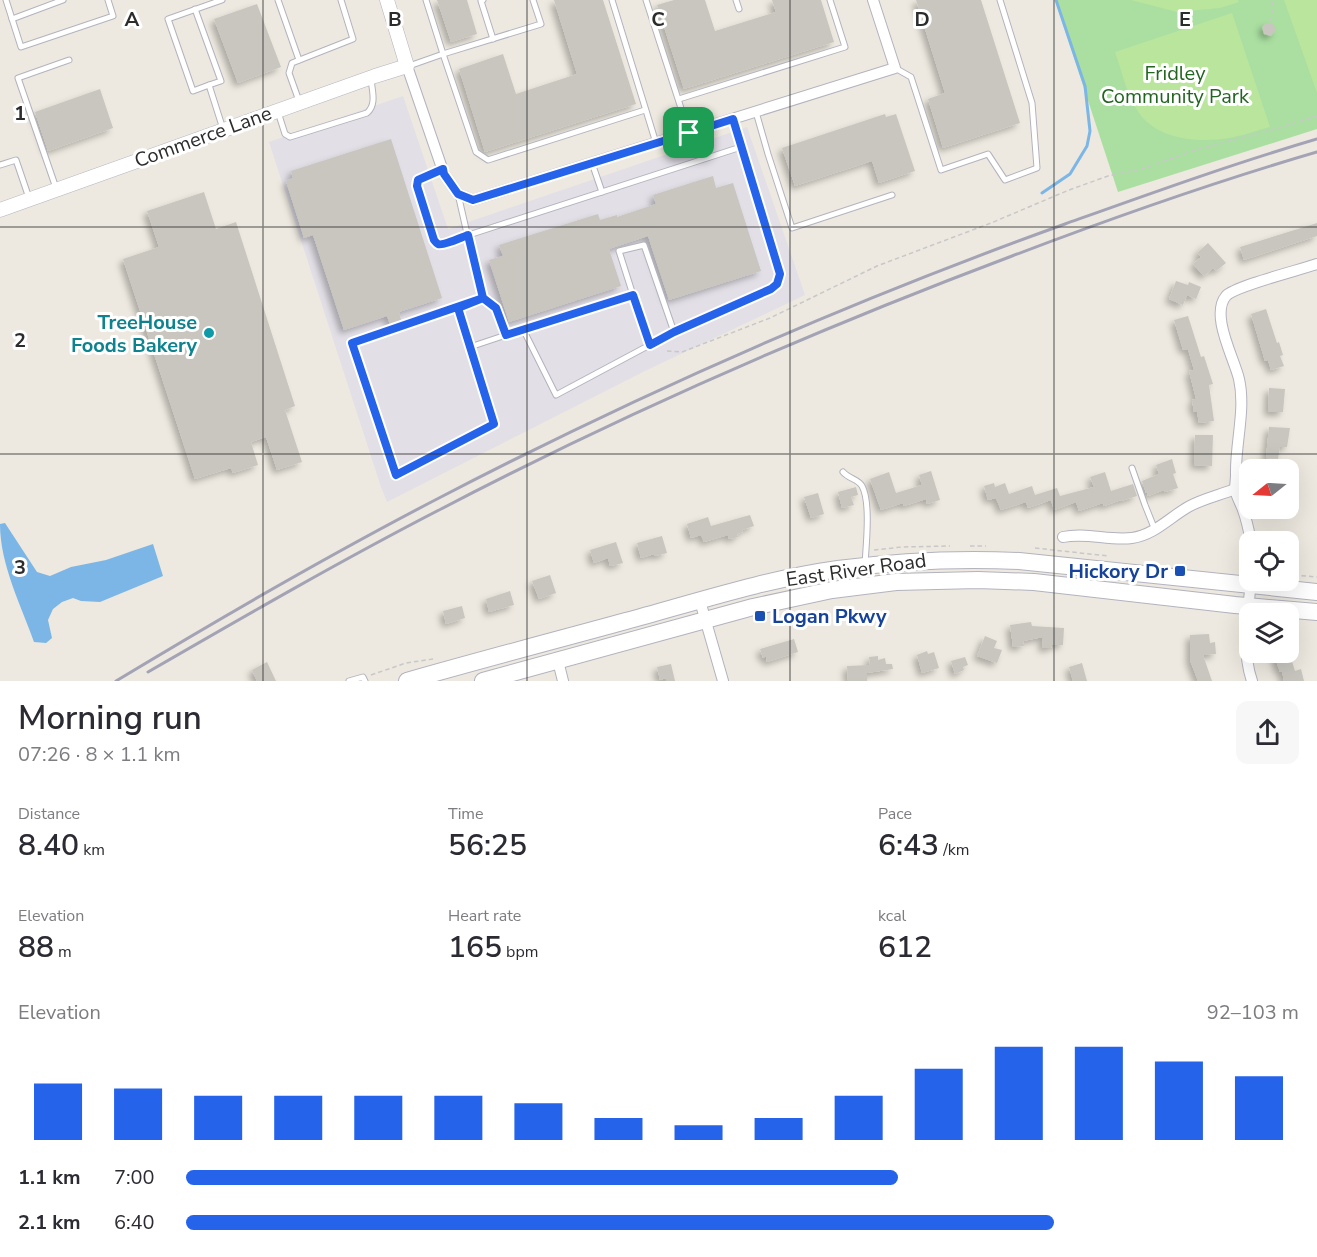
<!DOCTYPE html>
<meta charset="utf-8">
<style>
:root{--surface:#fff;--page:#f7f7f7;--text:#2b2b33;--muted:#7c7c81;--accent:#2563eb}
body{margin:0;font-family:"Nunito Sans",sans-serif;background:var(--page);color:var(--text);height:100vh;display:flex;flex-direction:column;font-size:22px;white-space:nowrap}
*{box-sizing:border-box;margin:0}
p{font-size:20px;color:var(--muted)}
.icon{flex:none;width:33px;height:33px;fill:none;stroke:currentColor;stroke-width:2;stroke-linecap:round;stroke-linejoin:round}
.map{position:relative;height:681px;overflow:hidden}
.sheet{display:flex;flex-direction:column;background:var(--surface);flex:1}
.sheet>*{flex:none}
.needle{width:39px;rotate:252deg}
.fabs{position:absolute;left:1239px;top:459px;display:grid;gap:12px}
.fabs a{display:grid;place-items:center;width:60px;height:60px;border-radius:12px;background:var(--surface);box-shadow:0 6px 24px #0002;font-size:30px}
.pin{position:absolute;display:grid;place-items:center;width:51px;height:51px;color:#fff;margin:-26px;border-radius:12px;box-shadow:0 3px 9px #0006}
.round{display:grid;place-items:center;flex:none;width:63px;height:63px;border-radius:12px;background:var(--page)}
.overview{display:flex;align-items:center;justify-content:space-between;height:102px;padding:0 18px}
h1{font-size:33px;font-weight:600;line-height:45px}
.figures{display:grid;grid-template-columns:repeat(3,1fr);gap:9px;height:102px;padding:6px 18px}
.figures div{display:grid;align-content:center}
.figures b{font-size:30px;font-weight:600}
.figures small{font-size:16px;font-weight:400}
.figures p{font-size:16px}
.chart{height:168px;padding:12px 18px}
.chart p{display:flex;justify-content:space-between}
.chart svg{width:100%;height:108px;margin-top:6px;stroke:var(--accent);stroke-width:6}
ul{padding:0 18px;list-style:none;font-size:20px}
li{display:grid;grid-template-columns:96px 72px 1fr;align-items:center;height:45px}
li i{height:15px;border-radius:8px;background:var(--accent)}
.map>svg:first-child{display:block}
.industrial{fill:#e2dfe6}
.green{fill:#aadfa1}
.pitch{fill:#bae59d}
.water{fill:#7bb6e6}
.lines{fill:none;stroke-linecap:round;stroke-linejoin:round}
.stream{stroke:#7bb6e6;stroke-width:3}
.building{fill:#c8c6bf;filter:url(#shadow)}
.service-casing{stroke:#b3b3be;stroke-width:7}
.minor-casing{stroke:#b3b3be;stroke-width:12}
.tertiary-casing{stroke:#b3b3be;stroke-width:15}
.secondary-casing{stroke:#b3b3be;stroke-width:18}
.path{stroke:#c8c8c8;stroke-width:1.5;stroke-dasharray:4.5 3;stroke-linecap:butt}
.service{stroke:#fff;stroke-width:5}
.minor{stroke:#fff;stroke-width:10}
.tertiary{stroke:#fff;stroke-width:14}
.secondary{stroke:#fff;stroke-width:16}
.rail{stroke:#a3a3b5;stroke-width:3}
.route-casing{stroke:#fff;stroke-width:12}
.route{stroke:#2563eb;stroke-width:8}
.grid{fill:none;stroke:#2c2c2c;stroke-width:1.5;stroke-opacity:0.55}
.culture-dot{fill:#0f9aa8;stroke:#fff;stroke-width:2}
.transit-dot{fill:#1a4fb4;stroke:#fff;stroke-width:2}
.labels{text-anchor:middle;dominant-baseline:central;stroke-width:6;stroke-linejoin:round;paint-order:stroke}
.park-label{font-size:20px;fill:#226520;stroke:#fff}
.street-label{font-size:20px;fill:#2c2c2c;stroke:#fff}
.culture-label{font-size:20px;font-weight:bold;fill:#0d838f;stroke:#fff;text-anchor:end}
.transit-label{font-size:20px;font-weight:bold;fill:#164399;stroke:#fff;text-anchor:end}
.grid-label{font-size:20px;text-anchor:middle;font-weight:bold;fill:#2c2c2c;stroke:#fff;stroke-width:6;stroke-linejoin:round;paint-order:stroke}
</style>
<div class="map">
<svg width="1317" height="681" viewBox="0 0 1317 681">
<defs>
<filter id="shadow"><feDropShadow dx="-4" dy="4" stdDeviation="3" flood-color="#0004"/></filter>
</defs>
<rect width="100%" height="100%" fill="#ede9e0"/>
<polygon class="industrial" points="403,96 448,229 747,127 805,295 645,371 387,502 381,487 269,142"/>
<polygon class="green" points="1055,0 1317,0 1317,129 1118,192"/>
<g class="pitch">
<polygon points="1131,0 1238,0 1239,2 1220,8 1177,12"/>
<polygon points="1284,0 1317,0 1317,93"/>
<path d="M 1232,13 L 1270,127 C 1257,130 1243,136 1229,138 C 1199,143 1158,140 1139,113 C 1127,97 1122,71 1115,52 Z"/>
</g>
<path class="water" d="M 5,523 L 37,572 L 50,576 L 71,567 L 106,560 L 153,544 L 163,576 L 100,602 L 81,601 L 73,598 L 62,602 L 53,609 L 48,620 L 52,638 L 46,643 L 34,642 C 21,605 0,565 0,524 Z"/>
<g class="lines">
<polyline class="stream" points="1042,193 1070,174 1087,146 1090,131 1085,86 1056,0"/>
</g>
<g class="building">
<polygon points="437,0 467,0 477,34 451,42"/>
<polygon points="554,0 603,0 636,104 485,152 459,69 503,54 516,94 577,74"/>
<polygon points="674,0 705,0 715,31 776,12 772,0 821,0 834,42 684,89 657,5"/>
<polygon points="916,0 981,0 1020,123 943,148 928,99 945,93"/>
<polygon points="257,4 281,67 238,83 214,19"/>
<polygon points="1266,23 1273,24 1276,30 1271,36 1264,34 1262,27"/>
<polygon points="100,89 113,128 48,151 35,112"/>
<polygon points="885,114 886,117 896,114 915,171 879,183 872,161 795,186 782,148"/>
<polygon points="391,139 442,298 399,312 401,320 390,324 387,316 344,330 313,235 304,238 286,181 293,178 291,171"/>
<polygon points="713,176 716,188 733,183 761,271 669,300 648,236 609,249 621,286 509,322 489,260 503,256 499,245 598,214 600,220 617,215 617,217 656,204 653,195"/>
<polygon points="204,192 216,229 236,222 295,406 285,410 302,462 277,470 266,437 251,442 258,465 233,473 231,468 195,479 123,259 159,247 147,211"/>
<polygon points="1317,223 1317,236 1244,260 1240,247"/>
<polygon points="1208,243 1226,263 1216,271 1213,268 1204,276 1193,264 1201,257 1197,253"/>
<polygon points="1176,281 1188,285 1189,282 1201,287 1196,299 1187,295 1183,305 1169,299"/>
<polygon points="1266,309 1277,343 1279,342 1283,355 1280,356 1284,366 1271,370 1268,360 1265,361 1251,314"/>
<polygon points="1188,316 1201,357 1204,356 1213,384 1209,385 1214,421 1199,423 1197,412 1194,412 1192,400 1196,399 1189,371 1194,370 1188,349 1183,350 1174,320"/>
<polygon points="1269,388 1285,389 1283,412 1268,412"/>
<polygon points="1269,427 1290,428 1287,447 1280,447 1278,459 1266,458"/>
<polygon points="1195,435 1213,435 1212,466 1194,465"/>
<polygon points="1172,459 1176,473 1173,474 1178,488 1165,492 1164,490 1148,496 1147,493 1146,493 1142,481 1159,474 1156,465"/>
<polygon points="931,471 940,500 927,504 926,499 904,506 903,503 881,510 870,479 889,472 896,493 922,485 919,475"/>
<polygon points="1105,472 1111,491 1133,484 1137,496 1121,501 1121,500 1104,506 1103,503 1079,511 1076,502 1054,510 1051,500 1028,508 1026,502 1001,510 996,498 988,500 984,486 994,483 995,487 1005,483 1009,494 1032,486 1035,495 1057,488 1060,496 1094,487 1090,477"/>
<polygon points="856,487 858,495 851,497 854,505 842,508 838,492"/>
<polygon points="818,493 824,514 811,518 804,497"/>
<polygon points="750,515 754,526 742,530 743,532 737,534 738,537 729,539 728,535 704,542 701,535 691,538 687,524 708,517 711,526"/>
<polygon points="662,536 667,553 655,556 654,554 641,558 637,543"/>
<polygon points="616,542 623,563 610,566 608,558 594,563 590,550"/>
<polygon points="550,575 556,593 539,599 532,581"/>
<polygon points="510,591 514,605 489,612 486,599"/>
<polygon points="462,606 465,618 446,624 443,611"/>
<polygon points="1031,622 1032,626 1064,628 1063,645 1052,645 1051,648 1042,648 1043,637 1023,641 1024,646 1013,647 1010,625"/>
<polygon points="1209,634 1210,643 1215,642 1216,654 1203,655 1212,681 1198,681 1190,660 1190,635"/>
<polygon points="985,636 997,641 994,648 1002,650 997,663 977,656"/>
<polygon points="794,639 798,652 767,662 766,656 763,658 760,649"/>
<polygon points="927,651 928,654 934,652 939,668 922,673 917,655"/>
<polygon points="1273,652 1289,652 1295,671 1301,669 1304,681 1284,681 1282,671 1280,672"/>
<polygon points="878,656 878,660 885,658 886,664 892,664 893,669 867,673 867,681 848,681 847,666 870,665 869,657"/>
<polygon points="965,657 968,665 963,667 964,670 955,674 951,661"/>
<polygon points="267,662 276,681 257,681 252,670"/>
<polygon points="1082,663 1087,681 1073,681 1069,667"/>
<polygon points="671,664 675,681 666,681 666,678 660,680 657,667"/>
</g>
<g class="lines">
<defs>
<g id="service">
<polyline points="6,0 21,47 113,16 108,0"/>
<polyline points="222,0 168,19 193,91 209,85 223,129"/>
<polyline points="278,0 299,60"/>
<polyline points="426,0 443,54 541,24 533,0"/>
<polyline points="483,0 481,1 493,39"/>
<polyline points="612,0 656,143"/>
<polyline points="646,0 689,133"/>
<polyline points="736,0 739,9"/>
<polyline points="195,9 221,81 209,85"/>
<polyline points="12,19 63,0"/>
<polyline points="409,66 443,54 476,152 488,160 645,110"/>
<polyline points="895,68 911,77 941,170 988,154 1005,180 1037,168 1032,103 1000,0"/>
<polyline points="679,99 845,47 830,0"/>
<polyline points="299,101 289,73 292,63 353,39 341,0"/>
<path d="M 278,112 L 285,134 L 290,137 L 367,113 C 377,104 372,91 371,79"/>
<polyline points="756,112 768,154 792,228 892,195"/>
<polyline points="733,119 741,147"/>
<polyline points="592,163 602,192"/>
<polyline points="0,165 16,160 29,198"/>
<polyline points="443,169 420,178 417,183 434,240 438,244 441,244 741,147 780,274 777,283 771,289 674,332 556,395 524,331 506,335 497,307 482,299"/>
<polyline points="56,188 18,78 69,60"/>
<polyline points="633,295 619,251 644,245 674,332"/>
<polyline points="457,308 494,425 396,475 352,343 482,299 458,194"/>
<polyline points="524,331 633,295 650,345"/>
<polyline points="470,347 506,335"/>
<polyline points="1132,468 1145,505 1155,530"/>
<path d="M 843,472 C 849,479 858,479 862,486 C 871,502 866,546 865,564"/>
<polyline points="349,681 363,677 365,681"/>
</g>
<g id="minor">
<polyline points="407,66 444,174 458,194 473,200 895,68 873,0"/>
<path d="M 1063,537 C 1086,532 1109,541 1132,538 C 1154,535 1169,518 1188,507 C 1202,499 1220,495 1235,489"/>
<path d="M 1251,542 C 1249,531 1247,521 1243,510 C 1241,504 1236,496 1235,489 C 1235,485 1236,480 1236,475 C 1235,444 1246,410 1239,379 C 1234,358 1210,315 1226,296 C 1235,286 1300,270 1317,264"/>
<path d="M 1251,581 C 1248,614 1241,649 1252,681"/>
<polyline points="700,601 723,681"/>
<polyline points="558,661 563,681"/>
</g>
<polyline id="tertiary" points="0,210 375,76 407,66 387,0"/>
<g id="secondary">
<path d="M 407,681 C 480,660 553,641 626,621 C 696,602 766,579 838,569 C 899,561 958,558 1019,561 L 1317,592"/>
<polyline points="483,681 753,607 832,590 896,582 978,580 1034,582 1235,605 1317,612"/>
</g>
</defs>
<use href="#service" class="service-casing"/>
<use href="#minor" class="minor-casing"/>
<use href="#tertiary" class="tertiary-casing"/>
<use href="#secondary" class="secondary-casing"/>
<g class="path">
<polyline points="1271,21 1273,0"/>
<polyline points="667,351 682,352 770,318 877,266 991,223 1069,190 1108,176 1141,169 1193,151 1282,127 1317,116"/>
<polyline points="970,546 986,546"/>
<polyline points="1035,548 1108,556"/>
<polyline points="874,550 902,547 950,546"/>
<polyline points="1294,575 1317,577"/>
<polyline points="371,675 406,663 433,659"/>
</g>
<use href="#service" class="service"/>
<use href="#minor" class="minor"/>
<use href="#tertiary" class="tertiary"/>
<use href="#secondary" class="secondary"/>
<g class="rail">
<path d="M 148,672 C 245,616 342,560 441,509 C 625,413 818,329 1012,256 C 1112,218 1214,182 1317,152"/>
<path d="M 116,681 C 222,617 329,555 439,498 C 641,393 851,301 1065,224 C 1149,194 1232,164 1317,139"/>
</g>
</g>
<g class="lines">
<defs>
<path id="route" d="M 689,133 L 473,200 L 458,194 L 444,174 L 443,169 L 418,180 L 417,186 L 434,240 C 435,241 436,243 438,244 C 443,246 462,237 468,235 L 483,298 L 458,308 L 494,424 L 396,475 L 352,343 L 483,298 L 496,308 L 506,335 L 633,295 L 650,345 L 674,332 L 771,289 L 777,284 L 780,274 L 733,119 L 689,133"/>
</defs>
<use href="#route" class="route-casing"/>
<use href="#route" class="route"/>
</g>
<path class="grid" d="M 263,0 L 263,681M 527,0 L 527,681M 790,0 L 790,681M 1054,0 L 1054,681M 0,227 L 1317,227M 0,454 L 1317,454"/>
<circle class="culture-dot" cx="209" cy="333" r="6"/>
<g class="transit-dot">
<rect x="1174" y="565" width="12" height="12" rx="3"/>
<rect x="754" y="610" width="12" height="12" rx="3"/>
</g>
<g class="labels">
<g class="park-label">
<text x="1175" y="73">Fridley<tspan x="1175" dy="23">Community Park</tspan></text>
</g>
<g class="street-label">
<text transform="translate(203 137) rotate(-20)">Commerce Lane</text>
<text transform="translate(856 570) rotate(-8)">East River Road</text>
</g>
<g class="culture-label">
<text x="197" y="322">TreeHouse<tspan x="197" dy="23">Foods Bakery</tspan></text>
</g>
<g class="transit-label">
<text x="1168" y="571">Hickory Dr</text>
<text x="772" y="616" text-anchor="start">Logan Pkwy</text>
</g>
</g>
<g class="grid-label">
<text x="132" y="26">A</text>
<text x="395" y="26">B</text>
<text x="658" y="26">C</text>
<text x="922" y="26">D</text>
<text x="1185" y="26">E</text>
<text x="20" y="120">1</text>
<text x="20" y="347">2</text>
<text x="20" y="574">3</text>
</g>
</svg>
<div class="fabs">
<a><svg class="needle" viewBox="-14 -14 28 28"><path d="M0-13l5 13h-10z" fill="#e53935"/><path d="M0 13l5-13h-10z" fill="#7c7c81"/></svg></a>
<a><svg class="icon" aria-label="locate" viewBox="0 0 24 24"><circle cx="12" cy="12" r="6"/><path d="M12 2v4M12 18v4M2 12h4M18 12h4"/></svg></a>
<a><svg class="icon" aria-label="layers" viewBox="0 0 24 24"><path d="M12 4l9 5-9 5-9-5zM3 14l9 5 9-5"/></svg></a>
</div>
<div class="pin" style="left:689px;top:133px;background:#1e9e55"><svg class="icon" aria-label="arrive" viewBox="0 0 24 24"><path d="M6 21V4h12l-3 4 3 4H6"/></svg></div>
</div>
<section class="sheet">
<div class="overview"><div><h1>Morning run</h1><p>07:26 · 8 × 1.1 km</p></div><a class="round"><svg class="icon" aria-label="share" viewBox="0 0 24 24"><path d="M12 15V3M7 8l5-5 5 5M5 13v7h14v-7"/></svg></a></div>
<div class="figures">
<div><p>Distance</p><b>8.40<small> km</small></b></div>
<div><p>Time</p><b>56:25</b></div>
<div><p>Pace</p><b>6:43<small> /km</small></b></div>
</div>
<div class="figures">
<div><p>Elevation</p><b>88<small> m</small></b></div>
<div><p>Heart rate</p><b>165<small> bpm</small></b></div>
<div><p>kcal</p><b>612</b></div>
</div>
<div class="chart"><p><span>Elevation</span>92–103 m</p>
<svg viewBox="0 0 160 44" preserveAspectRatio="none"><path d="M5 44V21M15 44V23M25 44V26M35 44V26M45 44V26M55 44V26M65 44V29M75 44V35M85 44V38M95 44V35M105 44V26M115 44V15M125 44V6M135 44V6M145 44V12M155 44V18"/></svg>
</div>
<ul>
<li><b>1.1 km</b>7:00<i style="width:64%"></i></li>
<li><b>2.1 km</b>6:40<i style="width:78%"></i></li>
</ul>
</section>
